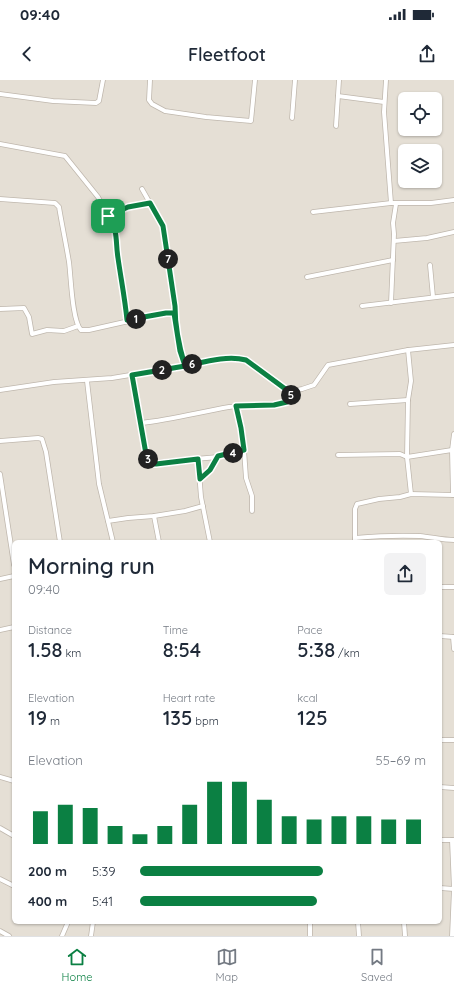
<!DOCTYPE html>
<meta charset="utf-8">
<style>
:root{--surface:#fff;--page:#f2f2f3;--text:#1f2937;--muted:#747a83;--line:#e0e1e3;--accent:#0b8043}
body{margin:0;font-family:Quicksand,sans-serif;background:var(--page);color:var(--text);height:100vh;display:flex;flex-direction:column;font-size:15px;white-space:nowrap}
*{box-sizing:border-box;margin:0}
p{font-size:13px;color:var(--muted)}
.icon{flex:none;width:22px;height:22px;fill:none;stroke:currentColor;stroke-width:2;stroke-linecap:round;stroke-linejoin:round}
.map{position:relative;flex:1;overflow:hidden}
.details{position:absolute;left:12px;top:460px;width:430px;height:384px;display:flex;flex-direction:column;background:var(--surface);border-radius:6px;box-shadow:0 1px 3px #0004}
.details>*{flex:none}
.buttons{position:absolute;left:398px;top:12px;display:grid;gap:8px}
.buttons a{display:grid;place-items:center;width:44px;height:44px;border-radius:6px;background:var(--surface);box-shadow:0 1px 3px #0004;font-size:20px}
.pin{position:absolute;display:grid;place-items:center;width:34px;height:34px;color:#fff;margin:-17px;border-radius:8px;box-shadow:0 2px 6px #0006}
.km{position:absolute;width:20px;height:20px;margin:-10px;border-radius:50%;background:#222;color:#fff;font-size:11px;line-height:20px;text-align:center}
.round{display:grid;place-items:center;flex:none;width:42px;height:42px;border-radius:6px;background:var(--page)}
.headline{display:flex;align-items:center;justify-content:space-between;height:68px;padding:0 16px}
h1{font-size:22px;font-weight:600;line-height:30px}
.figures{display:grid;grid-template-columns:repeat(3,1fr);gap:6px;height:68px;padding:4px 16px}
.figures div{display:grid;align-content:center}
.figures b{font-size:20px;font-weight:600}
.figures small{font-size:11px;font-weight:400}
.figures p{font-size:11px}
.chart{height:112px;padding:8px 16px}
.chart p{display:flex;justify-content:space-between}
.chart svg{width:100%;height:72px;margin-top:4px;stroke:var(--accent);stroke-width:6}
ul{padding:0 16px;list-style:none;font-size:13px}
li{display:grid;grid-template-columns:64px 48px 1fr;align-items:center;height:30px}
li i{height:10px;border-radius:5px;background:var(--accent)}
.status{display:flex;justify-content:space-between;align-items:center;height:28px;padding:0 20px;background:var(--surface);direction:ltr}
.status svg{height:11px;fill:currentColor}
header{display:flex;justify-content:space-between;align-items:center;height:52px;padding:0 16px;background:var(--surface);font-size:18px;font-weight:600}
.tab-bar{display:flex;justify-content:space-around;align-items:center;height:56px;border-top:1px solid var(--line);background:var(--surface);font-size:11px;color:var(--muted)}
.tab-bar a{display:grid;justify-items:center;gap:2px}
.tab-bar .on{color:var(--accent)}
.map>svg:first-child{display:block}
.residential{fill:#e5dfd5;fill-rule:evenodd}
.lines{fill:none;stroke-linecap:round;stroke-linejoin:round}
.street-casing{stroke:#bfb7ad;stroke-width:5.5}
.street{stroke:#fff;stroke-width:4}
.route-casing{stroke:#fff;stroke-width:8}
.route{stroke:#0b8043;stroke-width:5}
</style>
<div class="status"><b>09:40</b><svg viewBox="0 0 49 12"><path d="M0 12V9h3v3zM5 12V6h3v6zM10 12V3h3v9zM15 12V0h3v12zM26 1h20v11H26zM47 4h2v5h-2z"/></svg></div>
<header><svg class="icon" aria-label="back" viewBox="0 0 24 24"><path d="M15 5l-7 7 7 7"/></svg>Fleetfoot<svg class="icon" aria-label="share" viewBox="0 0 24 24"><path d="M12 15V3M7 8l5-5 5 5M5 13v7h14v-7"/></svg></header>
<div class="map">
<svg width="454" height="856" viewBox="0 0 454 856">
<rect width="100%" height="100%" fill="#f1ede6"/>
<path class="residential" d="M 0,0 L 454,0 L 454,856 L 0,856 ZM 405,19 L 435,19 L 435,49 L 405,49 ZM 405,71 L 435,71 L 435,101 L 405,101 ZM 14,462 L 440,462 L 440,842 L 14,842 Z"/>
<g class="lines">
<defs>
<g id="street">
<polyline points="150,0 149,20 152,24 165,31 206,37 251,41 255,0"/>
<polyline points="386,0 384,32 391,123"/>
<polyline points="0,14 53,21 96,23 99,21 103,0"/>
<polyline points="338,16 384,22"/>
<polyline points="292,38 295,0"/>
<polyline points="336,46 339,0"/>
<polyline points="0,64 65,76 98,117 114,146 117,156 118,178 127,240"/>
<polyline points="142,109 163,146 175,226 174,233"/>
<path d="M 0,119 L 55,123 L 59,127 C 62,145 66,164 69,182 C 71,197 72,241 81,250 L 89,250 L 160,234 L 174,233 L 180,271 L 185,286 C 204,282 227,275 247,280 L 284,308 L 293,311 L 302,309 L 314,305 L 328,285 L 408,270 L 454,265"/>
<polyline points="313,132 391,123 431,123 454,120"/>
<polyline points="109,136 129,127 150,123"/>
<polyline points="394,161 427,158 454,152"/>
<polyline points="430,185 433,217"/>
<polyline points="307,197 393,180"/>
<polyline points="391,223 394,154 393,143 396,124"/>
<polyline points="362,226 454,215"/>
<polyline points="0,229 24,228 29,237 32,254 47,250 64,251 78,246"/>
<polyline points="408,270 411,301 408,320 407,377 411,414"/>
<polyline points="132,295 146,375 151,383 218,377 244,370"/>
<polyline points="87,301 99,404 113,462"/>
<polyline points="0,310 54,302 112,298 185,286"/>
<polyline points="350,324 408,320"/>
<polyline points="236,326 241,348 244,370 246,398 252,416 252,431"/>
<path d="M 141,343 C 171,340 200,332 229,327 C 249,324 268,326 287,322 L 293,311"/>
<polyline points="0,361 38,358 42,359 46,372 60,462"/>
<polyline points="338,375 400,374 407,377 452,370"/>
<polyline points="198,379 201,417 210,462"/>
<polyline points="0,394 14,485"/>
<polyline points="200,399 210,390 218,377"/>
<polyline points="453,415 452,370 454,354"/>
<polyline points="154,436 159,462"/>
<polyline points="108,441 128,438 154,436 185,431 203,426"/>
<path d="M 355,458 C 377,456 398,455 420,456 C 431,457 443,460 454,460"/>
<polyline points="355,462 355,429 357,424 379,419 400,417 411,414 454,415"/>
<polyline points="0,499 14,496"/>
<polyline points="440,507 454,507"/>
<polyline points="0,550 14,547"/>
<polyline points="440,556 454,557"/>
<polyline points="453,557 454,569"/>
<polyline points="440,660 454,660"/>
<polyline points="0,697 14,701"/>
<polyline points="440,707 454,708"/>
<polyline points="0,748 14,756"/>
<polyline points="440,760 454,760"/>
<polyline points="0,799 14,806"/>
<polyline points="440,808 454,809"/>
<polyline points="310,842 310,856"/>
<polyline points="358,842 359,856"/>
<polyline points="404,842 405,856"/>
<polyline points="0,851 9,856"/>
<polyline points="62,856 68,842"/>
<polyline points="91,856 93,842"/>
<polyline points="452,856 454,809 452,760"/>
</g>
</defs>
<use href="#street" class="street-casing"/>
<use href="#street" class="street"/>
</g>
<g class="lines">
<defs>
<path id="route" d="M 108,136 C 119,153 115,160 118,178 C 121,199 125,219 127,240 L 166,233 L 174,233 L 180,271 L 185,286 L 132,295 L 146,374 L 151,383 L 156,384 L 198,379 L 200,399 L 210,390 L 218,376 L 244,370 L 241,348 L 236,326 L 274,325 L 287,322 L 293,311 L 284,308 L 246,280 C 227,275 204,282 185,286 C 179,266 175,245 175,226 L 163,146 L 150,123 L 128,127 L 108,136"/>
</defs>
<use href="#route" class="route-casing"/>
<use href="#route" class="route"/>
</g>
</svg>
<div class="buttons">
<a><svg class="icon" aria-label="locate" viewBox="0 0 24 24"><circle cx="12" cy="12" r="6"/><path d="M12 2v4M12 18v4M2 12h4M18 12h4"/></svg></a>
<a><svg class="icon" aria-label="layers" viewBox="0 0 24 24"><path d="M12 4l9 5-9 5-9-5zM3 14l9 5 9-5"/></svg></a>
</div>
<div class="pin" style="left:108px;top:136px;background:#1e9e55"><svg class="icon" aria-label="arrive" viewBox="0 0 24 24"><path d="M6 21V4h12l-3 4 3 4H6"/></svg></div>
<b class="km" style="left:136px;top:239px">1</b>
<b class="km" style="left:162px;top:290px">2</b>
<b class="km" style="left:148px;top:379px">3</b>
<b class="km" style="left:233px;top:373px">4</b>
<b class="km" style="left:291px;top:315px">5</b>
<b class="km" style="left:192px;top:284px">6</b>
<b class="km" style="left:168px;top:179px">7</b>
<section class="details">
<div class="headline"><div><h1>Morning run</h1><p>09:40</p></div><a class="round"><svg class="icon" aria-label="share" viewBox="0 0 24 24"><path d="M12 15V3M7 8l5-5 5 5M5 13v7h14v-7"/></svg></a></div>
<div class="figures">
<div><p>Distance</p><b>1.58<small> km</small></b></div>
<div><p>Time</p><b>8:54</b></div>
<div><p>Pace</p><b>5:38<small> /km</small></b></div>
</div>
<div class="figures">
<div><p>Elevation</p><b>19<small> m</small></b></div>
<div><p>Heart rate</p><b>135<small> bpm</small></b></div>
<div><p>kcal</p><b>125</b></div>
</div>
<div class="chart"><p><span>Elevation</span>55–69 m</p>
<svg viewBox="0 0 160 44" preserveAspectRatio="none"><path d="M5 44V24M15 44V20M25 44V22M35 44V33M45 44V38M55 44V33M65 44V20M75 44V6M85 44V6M95 44V17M105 44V27M115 44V29M125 44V27M135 44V27M145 44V29M155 44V29"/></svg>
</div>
<ul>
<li><b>200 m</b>5:39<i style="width:64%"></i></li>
<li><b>400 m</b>5:41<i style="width:62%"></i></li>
</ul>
</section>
</div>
<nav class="tab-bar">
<a class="on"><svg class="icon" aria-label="home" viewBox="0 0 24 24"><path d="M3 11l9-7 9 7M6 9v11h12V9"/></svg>Home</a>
<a><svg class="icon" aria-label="map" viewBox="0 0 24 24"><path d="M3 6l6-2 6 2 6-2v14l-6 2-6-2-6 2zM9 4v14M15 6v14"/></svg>Map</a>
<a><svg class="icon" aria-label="saved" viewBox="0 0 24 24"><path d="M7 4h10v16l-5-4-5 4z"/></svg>Saved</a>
</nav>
